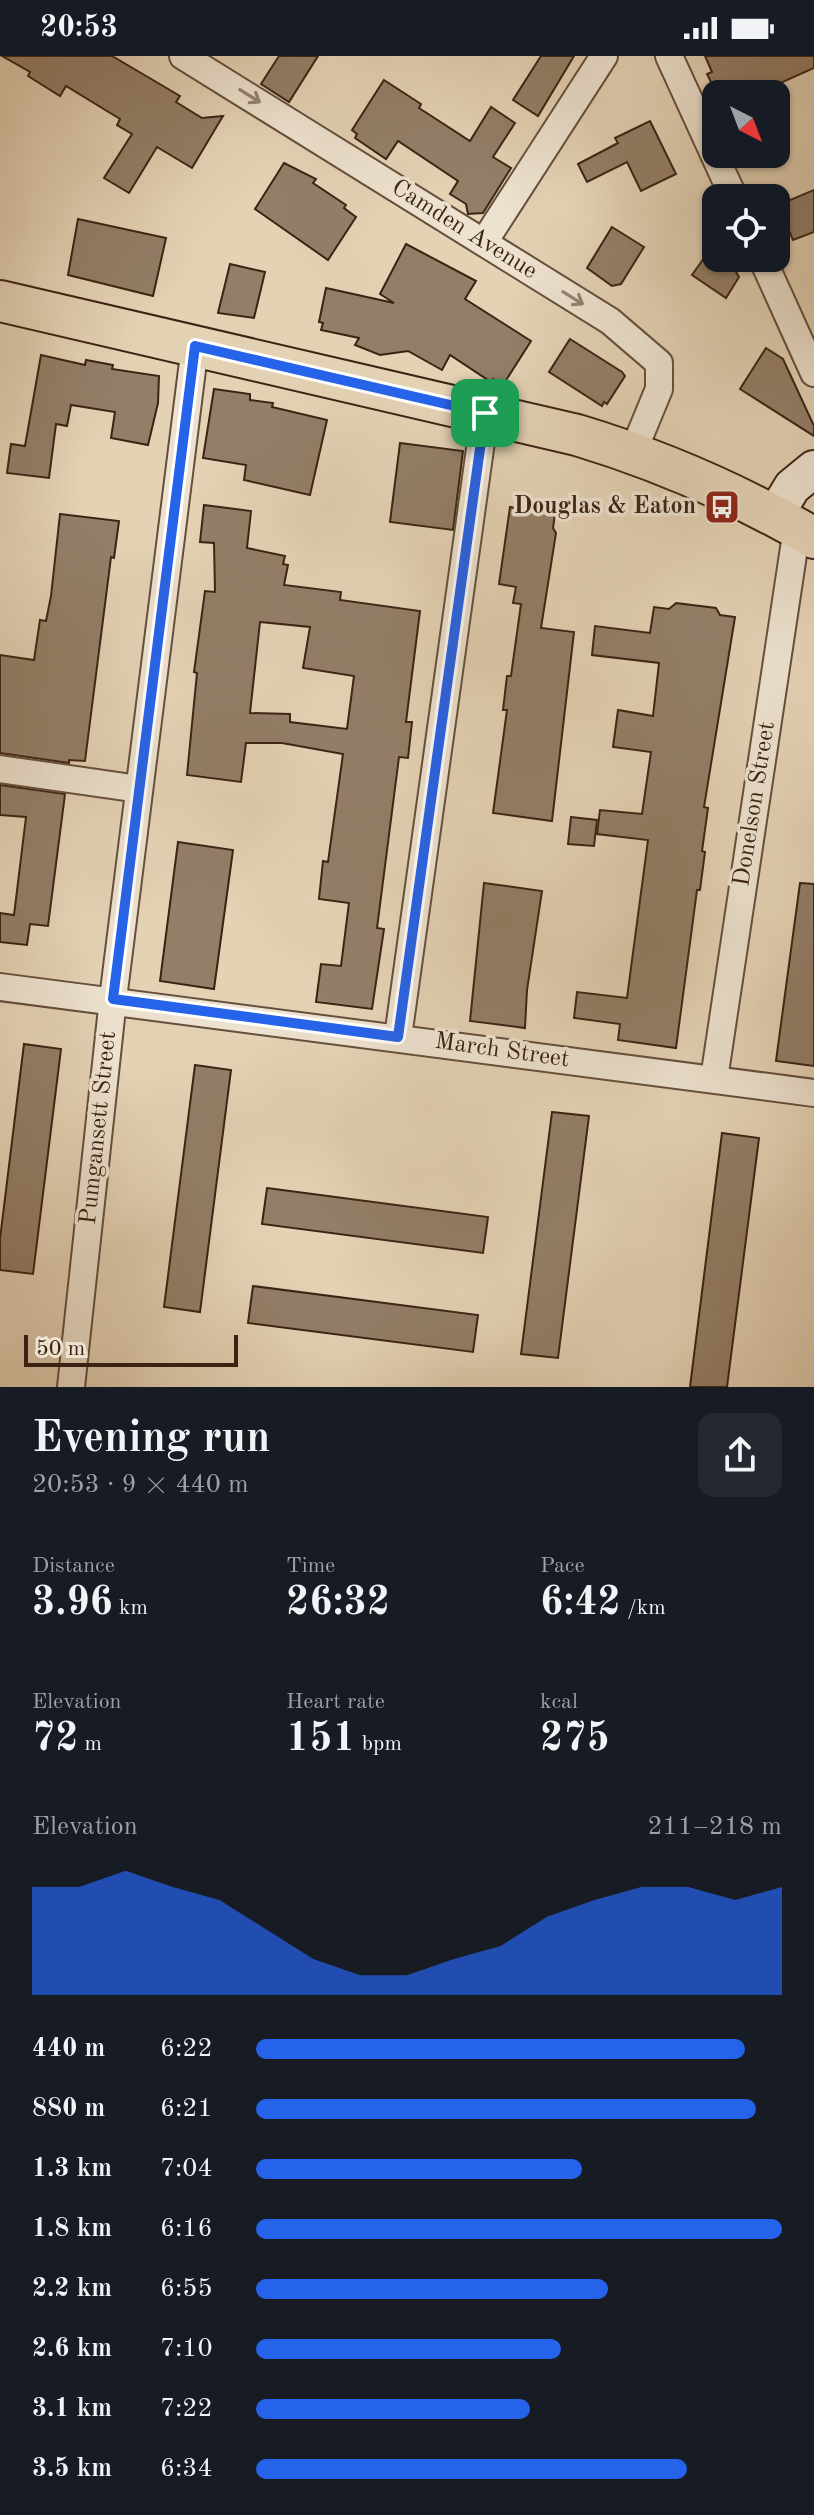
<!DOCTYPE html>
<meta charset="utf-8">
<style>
:root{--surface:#171b24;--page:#242831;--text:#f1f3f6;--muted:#9ea1a6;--accent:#2563eb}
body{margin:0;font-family:"Old Standard TT",serif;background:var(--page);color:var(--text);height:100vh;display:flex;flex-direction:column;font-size:30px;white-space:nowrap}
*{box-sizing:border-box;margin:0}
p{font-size:26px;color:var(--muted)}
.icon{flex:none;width:44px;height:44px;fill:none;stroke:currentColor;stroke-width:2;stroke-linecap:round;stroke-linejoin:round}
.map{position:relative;height:1331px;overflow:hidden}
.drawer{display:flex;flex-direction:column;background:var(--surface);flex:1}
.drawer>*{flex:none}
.needle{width:52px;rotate:138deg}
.tools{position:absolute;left:702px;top:24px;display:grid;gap:16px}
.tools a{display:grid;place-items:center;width:88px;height:88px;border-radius:16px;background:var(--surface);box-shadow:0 2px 6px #0004;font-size:40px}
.scale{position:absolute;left:24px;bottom:20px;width:214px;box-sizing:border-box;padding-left:8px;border:4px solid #3b2314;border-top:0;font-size:22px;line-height:28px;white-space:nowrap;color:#3b2314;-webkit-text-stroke:6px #ede2cf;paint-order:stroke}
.pin{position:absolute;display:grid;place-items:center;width:68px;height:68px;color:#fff;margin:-34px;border-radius:16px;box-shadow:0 4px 12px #0006}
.round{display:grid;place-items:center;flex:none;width:84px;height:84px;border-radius:16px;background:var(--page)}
.head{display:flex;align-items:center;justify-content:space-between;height:136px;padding:0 32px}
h1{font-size:44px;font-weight:700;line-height:60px}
.metrics{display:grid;grid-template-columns:repeat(3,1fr);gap:12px;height:136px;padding:8px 32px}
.metrics div{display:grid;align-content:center}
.metrics b{font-size:40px;font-weight:700}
.metrics small{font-size:22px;font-weight:400}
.metrics p{font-size:22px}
.chart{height:224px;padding:16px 32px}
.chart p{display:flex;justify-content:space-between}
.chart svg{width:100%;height:144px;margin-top:8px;fill:var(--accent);opacity:.7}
ul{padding:0 32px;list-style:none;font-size:26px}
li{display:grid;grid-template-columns:128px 96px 1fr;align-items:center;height:60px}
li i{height:20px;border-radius:10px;background:var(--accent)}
.status{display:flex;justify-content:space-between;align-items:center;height:56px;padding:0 40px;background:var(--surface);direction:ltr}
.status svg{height:22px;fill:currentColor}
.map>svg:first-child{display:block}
.building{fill:#937e68;stroke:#3b2314;stroke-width:2;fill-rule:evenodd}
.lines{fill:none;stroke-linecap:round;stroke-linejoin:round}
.street-casing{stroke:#654f3c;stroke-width:30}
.secondary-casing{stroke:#3b2314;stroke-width:40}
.primary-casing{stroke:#3b2314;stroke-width:44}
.street{stroke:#ede2cf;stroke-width:26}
.secondary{stroke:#ede2cf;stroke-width:36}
.primary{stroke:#e4d2b5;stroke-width:40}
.oneway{stroke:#948272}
.route-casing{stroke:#fff;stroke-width:16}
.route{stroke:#2563eb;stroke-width:10}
.labels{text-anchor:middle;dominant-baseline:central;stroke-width:7;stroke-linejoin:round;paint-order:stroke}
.street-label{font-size:24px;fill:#3b2314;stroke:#ede2cf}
.poi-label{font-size:24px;font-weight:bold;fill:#3b2314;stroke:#ede2cf;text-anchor:end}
</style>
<div class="status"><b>20:53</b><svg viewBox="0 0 49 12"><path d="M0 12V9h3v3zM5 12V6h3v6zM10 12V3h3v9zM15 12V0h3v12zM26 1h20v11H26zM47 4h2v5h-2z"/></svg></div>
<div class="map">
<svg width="814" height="1331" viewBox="0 0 814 1331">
<rect width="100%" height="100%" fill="#e4d2b5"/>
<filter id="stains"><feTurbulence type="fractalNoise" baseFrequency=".0025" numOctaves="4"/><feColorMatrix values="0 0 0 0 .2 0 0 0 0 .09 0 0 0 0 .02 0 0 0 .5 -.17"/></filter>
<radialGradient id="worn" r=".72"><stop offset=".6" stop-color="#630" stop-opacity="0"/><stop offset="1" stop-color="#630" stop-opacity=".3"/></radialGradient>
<g class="building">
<polygon points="2,0 112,0 180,40 176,46 202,62 223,60 192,112 157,91 129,137 104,122 132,78 117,69 120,63 66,30 60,40 28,20 30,16"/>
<polygon points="279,0 318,0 289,46 261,28"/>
<polygon points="541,0 574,0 538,60 513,44"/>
<polygon points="705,0 814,0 814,12 778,28 782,38 717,38 707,18 712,16"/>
<polygon points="384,24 421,48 419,52 470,85 491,51 515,67 493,101 511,112 483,157 468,158 466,148 450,138 458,125 398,85 386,103 355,82 357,78 352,74"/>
<polygon points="650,65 676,118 641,135 627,106 587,126 578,108 618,87 615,82"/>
<polygon points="284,107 316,123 313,127 346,149 344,152 356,161 328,204 255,153"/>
<polygon points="814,134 814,176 793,184 778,149"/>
<polygon points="78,163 166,182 153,240 68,219"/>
<polygon points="612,171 644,191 621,228 612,230 587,212"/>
<polygon points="406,188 476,225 465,243 531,285 503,329 493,323 491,326 450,299 442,314 408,295 380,299 355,289 359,282 321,274 323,267 319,266 326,232 394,247 380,238"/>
<polygon points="704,202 728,202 739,221 726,242 692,219"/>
<polygon points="230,208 265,216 254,262 218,257"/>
<polygon points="570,283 622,316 625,320 607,348 604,346 602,350 549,316"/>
<polygon points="766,292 783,303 814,370 814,380 740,333"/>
<polygon points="41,299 85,309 86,304 113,309 112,313 159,320 158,347 148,389 111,382 115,356 71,349 67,370 56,368 49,422 7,417 11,388 25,390"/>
<polygon points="214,333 250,338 250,344 273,347 272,351 327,364 310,439 244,424 246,409 203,402"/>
<polygon points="400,387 463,395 453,474 390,466"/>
<path d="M 204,449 L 251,455 L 247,492 L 285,500 L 283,508 L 288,509 L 284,529 L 341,536 L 340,544 L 420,555 L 406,666 L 412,666 L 408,702 L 399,701 L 377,872 L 384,873 L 372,953 L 316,946 L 321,908 L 341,910 L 349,847 L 319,843 L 323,805 L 328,806 L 343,698 L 282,687 L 246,687 L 241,726 L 187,719 L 197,617 L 194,616 L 205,535 L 215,536 L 214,487 L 200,486 ZM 260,566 L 310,571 L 303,612 L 354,620 L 347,673 L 290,666 L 290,658 L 250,657 Z"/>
<polygon points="510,451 555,458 553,472 556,477 541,572 574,576 552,765 493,757 507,654 503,654 507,620 511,620 521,548 513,547 516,531 499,528"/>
<polygon points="60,458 119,465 114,502 111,501 85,705 69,704 69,707 0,697 0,599 34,604 40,564 46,565 51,540"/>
<polygon points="676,547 716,552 720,559 735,561 704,751 708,752 702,795 705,796 700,834 697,834 676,992 618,984 620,968 574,962 577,936 627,942 648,784 597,778 600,754 642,758 651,696 613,691 618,654 653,660 659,607 592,599 595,570 650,577 654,551 669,553"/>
<polygon points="0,729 65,738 48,870 30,868 27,889 0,886 0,857 14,859 26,761 0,759"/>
<polygon points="571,761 597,764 594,790 568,788"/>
<polygon points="178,786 233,794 214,933 160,925"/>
<polygon points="484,827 542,835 527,934 525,972 470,965"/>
<polygon points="800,827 814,828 814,1010 776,1005"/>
<polygon points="24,988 61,993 33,1218 0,1214 0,1183"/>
<polygon points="195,1009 231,1014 200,1256 164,1251"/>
<polygon points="552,1056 589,1060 558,1302 521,1298"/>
<polygon points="722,1077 759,1082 727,1331 690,1331"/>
<polygon points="267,1132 488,1161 483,1197 262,1168"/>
<polygon points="253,1230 478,1259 473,1296 248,1267"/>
</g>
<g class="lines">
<defs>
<g id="street">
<polyline points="183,0 610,265 659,307 659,333 633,396"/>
<polyline points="669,0 734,142"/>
<polyline points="484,186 604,0"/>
<polyline points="762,202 814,317"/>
<polyline points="0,713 139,733"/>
<polyline points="0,931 814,1037"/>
<polyline points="398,981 485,357"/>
<polyline points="714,1023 797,472"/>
<polyline points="71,1331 113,943 195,290"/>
</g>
<polyline id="secondary" points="774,461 792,431 814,413"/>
<path id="primary" d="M 0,245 L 577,379 C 660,404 740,439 814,482"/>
</defs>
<use href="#street" class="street-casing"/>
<use href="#secondary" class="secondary-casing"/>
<use href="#primary" class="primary-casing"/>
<use href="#street" class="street"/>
<use href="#secondary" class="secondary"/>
<use href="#primary" class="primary"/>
</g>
<defs><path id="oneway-shaft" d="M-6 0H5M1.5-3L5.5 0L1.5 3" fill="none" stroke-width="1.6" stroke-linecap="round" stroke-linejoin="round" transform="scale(2)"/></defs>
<g class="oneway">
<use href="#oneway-shaft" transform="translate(250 40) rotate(32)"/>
<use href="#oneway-shaft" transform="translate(573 242) rotate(32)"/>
</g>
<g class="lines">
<defs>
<polygon id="route" points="195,290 485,357 398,981 113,943"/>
</defs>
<use href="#route" class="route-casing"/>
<use href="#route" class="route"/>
</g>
<defs>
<symbol id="bus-square" viewBox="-11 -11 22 22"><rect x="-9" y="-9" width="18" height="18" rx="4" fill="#8f2418" stroke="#ede2cf"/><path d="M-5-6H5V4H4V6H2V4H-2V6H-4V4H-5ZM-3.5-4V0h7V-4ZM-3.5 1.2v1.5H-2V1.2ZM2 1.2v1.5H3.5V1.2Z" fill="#fff"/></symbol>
</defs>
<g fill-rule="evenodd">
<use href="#bus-square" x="702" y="431" width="40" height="40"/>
</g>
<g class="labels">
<g class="street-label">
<text transform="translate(464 174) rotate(32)">Camden Avenue</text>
<text transform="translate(755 748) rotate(-81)">Donelson Street</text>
<text transform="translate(502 995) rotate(8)">March Street</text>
<text transform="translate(99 1072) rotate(-84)">Pumgansett Street</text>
</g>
<g class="poi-label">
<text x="696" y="451">Douglas &amp; Eaton</text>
</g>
</g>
<rect width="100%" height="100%" filter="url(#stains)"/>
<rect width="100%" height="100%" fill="url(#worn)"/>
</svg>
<div class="tools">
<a><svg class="needle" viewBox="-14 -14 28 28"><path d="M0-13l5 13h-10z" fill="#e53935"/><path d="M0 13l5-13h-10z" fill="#9ea1a6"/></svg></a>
<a><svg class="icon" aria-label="locate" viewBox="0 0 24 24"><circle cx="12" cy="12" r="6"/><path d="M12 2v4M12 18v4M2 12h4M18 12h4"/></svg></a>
</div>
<div class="scale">50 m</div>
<div class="pin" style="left:485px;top:357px;background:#1e9e55"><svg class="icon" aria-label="arrive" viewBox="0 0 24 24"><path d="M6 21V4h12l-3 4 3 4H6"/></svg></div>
</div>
<section class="drawer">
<div class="head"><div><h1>Evening run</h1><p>20:53 · 9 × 440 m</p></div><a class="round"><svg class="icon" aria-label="share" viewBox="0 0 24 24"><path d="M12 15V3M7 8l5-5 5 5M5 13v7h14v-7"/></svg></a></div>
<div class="metrics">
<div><p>Distance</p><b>3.96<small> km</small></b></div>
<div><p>Time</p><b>26:32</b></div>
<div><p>Pace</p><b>6:42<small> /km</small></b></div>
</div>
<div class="metrics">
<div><p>Elevation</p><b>72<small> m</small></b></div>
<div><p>Heart rate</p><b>151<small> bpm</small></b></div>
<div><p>kcal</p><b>275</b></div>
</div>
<div class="chart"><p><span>Elevation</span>211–218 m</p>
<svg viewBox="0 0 160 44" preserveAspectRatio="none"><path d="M0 44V11L10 11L20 6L30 11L40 15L50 24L60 33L70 38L80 38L90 33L100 29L110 20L120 15L130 11L140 11L150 15L160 11V44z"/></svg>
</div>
<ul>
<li><b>440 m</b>6:22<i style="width:93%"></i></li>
<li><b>880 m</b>6:21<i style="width:95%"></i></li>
<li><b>1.3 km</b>7:04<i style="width:62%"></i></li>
<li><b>1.8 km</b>6:16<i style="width:100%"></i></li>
<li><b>2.2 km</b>6:55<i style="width:67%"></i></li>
<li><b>2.6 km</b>7:10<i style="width:58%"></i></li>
<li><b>3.1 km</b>7:22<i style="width:52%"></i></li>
<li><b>3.5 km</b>6:34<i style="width:82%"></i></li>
</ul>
</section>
